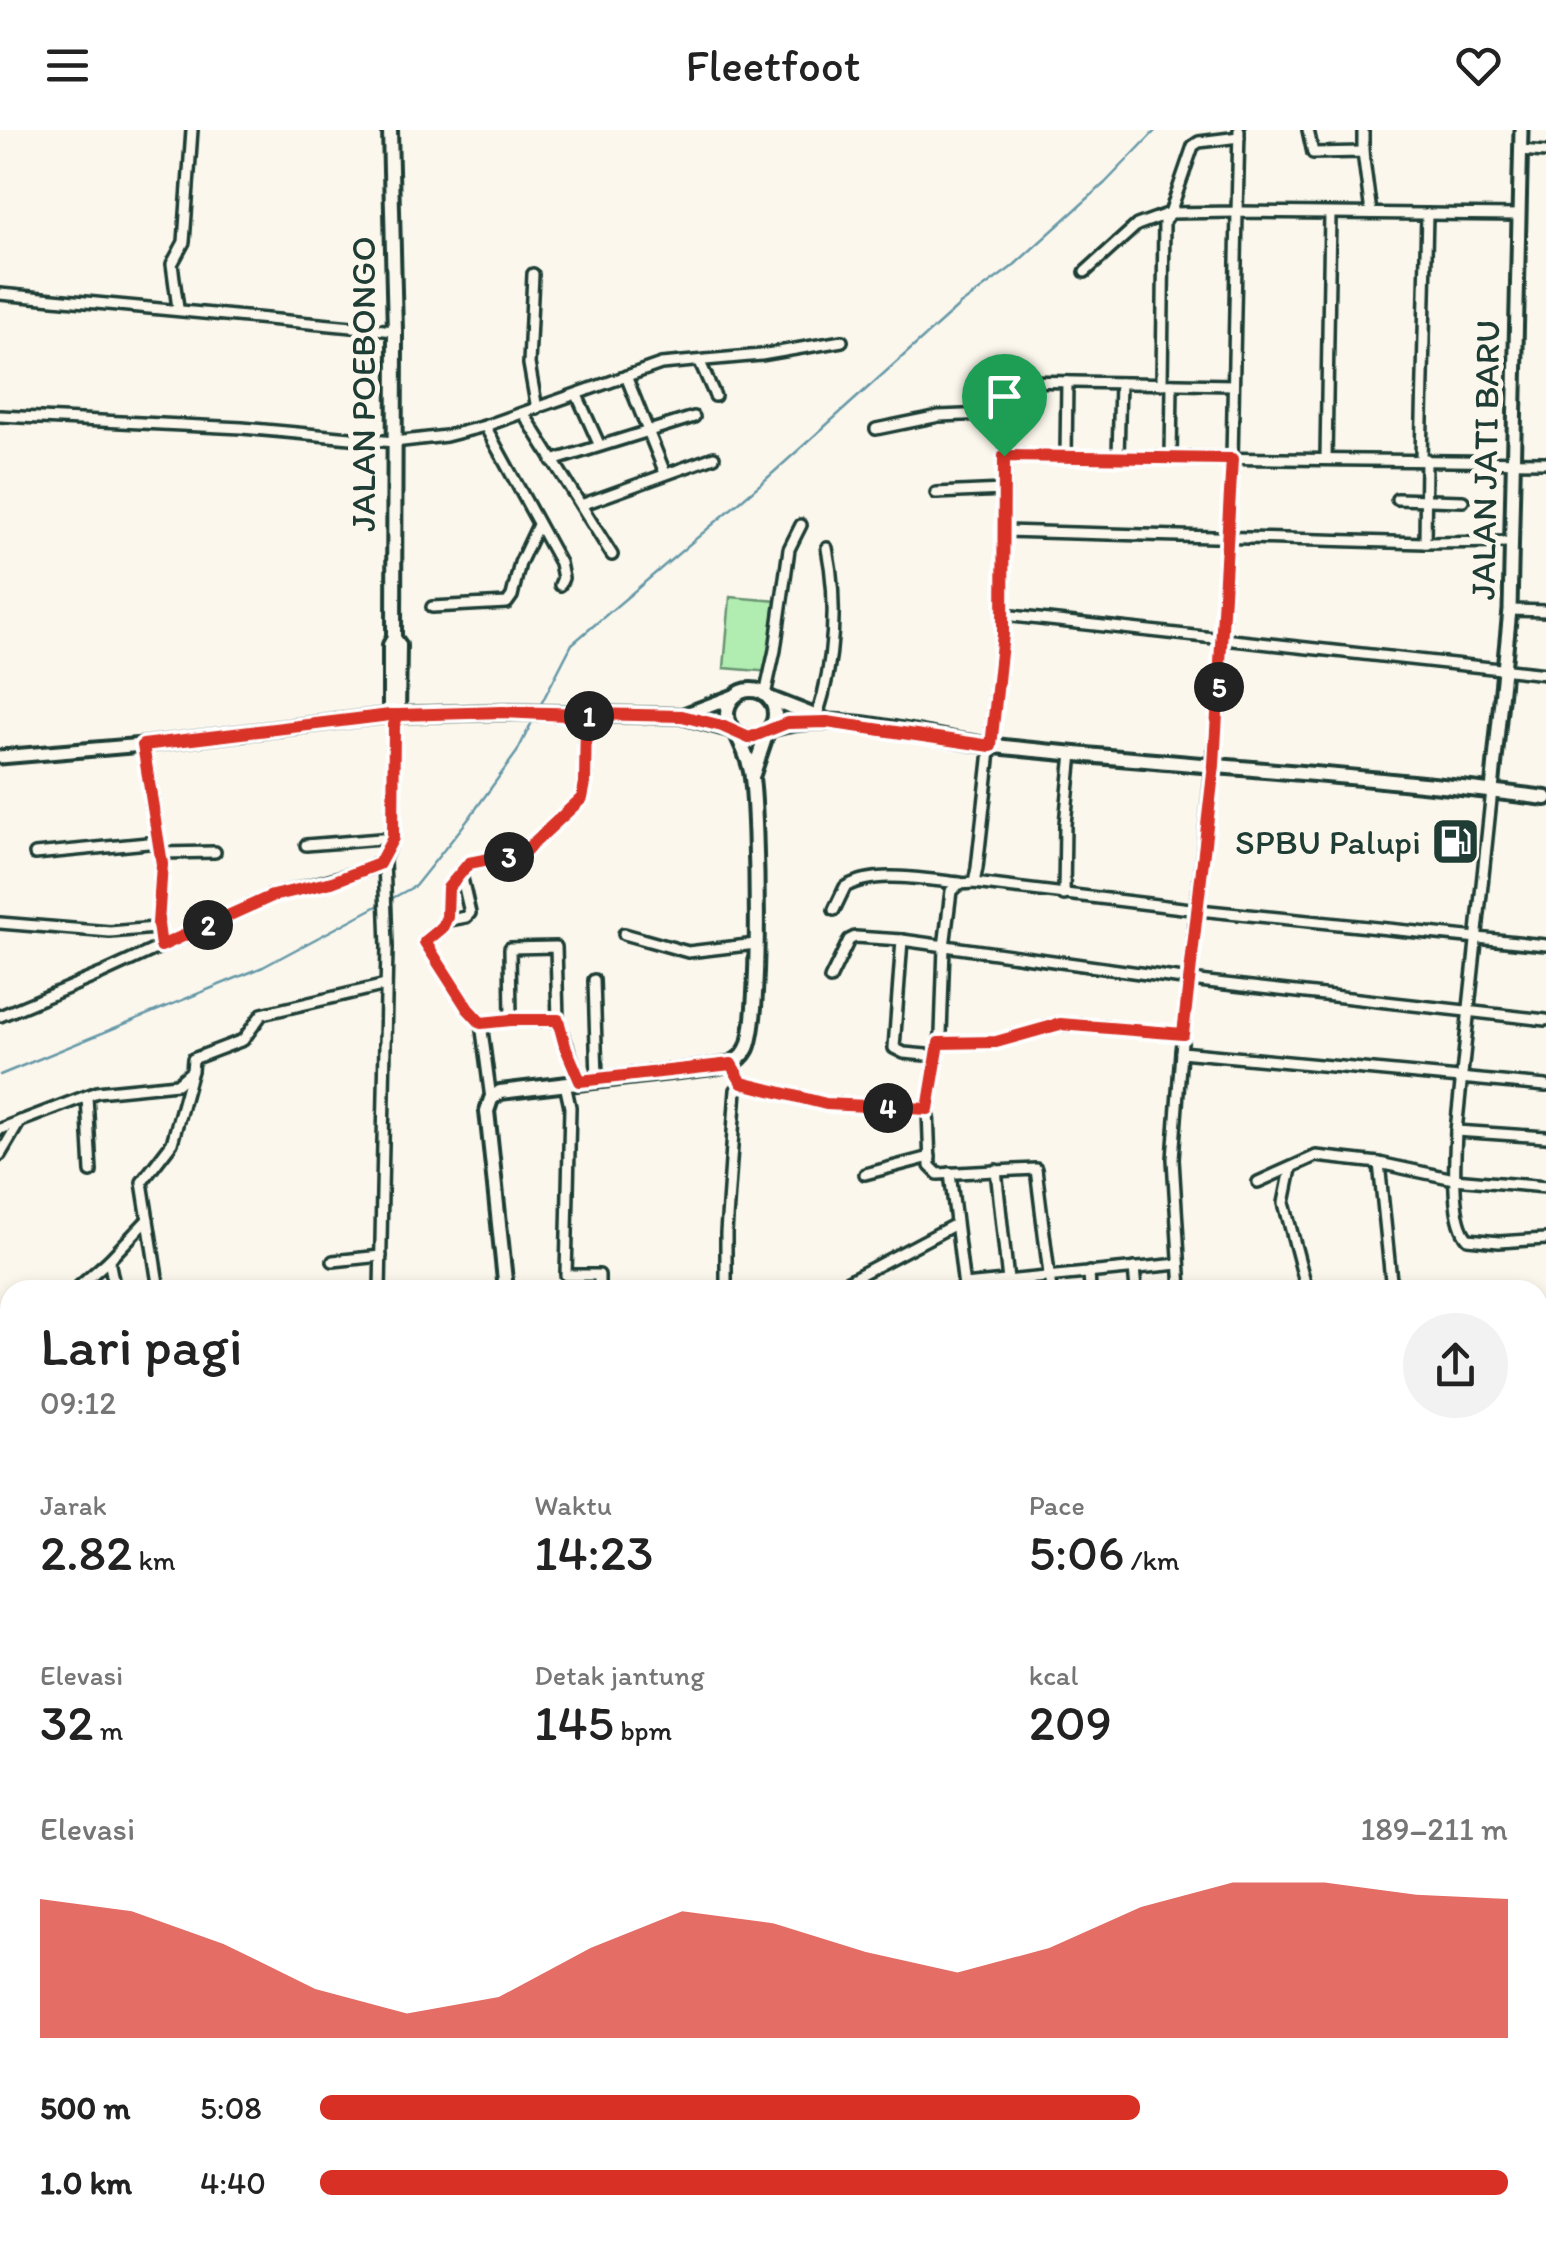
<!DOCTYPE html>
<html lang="id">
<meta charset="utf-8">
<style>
:root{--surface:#fff;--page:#f2f2f2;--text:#222;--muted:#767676;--accent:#d93025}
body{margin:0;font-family:Itim,sans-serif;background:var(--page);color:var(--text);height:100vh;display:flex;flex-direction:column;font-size:38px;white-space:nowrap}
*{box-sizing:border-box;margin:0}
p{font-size:32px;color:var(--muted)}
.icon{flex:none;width:55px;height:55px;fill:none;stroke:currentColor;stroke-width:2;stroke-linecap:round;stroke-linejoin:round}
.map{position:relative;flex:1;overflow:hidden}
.sheet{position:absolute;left:0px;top:1150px;width:1548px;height:962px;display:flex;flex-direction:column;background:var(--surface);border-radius:30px 30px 0 0;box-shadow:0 5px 15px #0003}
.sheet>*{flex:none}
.pin{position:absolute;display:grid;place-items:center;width:85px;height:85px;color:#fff;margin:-102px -42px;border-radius:50% 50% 50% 0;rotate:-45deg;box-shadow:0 0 10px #0007}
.pin .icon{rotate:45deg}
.km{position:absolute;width:50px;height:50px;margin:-25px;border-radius:50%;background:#222;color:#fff;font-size:28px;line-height:50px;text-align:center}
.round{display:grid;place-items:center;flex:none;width:105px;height:105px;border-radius:52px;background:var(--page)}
.headline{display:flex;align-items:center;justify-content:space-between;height:170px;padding:0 40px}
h1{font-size:55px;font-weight:600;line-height:75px}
.stats{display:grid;grid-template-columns:repeat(3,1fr);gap:15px;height:170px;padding:10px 40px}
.stats div{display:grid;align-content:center}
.stats b{font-size:50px;font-weight:600}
.stats small{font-size:28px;font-weight:400}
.stats p{font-size:28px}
.chart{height:280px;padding:20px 40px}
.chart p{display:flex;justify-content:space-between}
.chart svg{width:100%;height:180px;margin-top:10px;fill:var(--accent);opacity:.7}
ul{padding:0 40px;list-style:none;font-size:32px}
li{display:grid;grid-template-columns:160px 120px 1fr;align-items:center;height:75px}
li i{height:25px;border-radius:12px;background:var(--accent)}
header{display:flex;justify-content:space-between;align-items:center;height:130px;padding:0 40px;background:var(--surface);font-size:45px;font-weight:600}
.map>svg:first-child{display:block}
.green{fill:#b1ecb1;stroke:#689472;stroke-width:2.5}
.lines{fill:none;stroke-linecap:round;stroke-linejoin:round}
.stream{stroke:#6698a8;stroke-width:2.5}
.minor-casing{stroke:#1f3d34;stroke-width:16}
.tertiary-casing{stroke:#1f3d34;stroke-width:19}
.secondary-casing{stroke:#1f3d34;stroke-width:20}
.minor{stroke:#fbf7ec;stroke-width:9}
.tertiary{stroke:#fbf7ec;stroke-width:11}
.secondary{stroke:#fbf7ec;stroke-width:12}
.route-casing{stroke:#fff;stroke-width:20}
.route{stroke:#d93025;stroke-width:12}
.labels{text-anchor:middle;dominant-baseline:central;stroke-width:10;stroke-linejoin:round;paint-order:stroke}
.street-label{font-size:35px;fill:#1f3d34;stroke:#fbf7ec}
.poi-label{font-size:35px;fill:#1f3d34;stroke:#fbf7ec;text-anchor:end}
</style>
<header><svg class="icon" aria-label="menu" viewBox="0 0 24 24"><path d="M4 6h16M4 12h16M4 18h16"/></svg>Fleetfoot<svg class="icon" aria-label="heart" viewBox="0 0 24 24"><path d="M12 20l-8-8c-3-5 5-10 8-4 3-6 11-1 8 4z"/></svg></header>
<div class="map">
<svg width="1546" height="2111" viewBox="0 0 1546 2111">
<rect width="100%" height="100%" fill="#fbf7ec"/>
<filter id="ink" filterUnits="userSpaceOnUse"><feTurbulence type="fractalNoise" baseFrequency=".01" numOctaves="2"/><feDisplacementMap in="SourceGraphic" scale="20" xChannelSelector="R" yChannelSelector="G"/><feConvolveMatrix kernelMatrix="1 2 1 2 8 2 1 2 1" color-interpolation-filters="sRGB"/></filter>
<g filter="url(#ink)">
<polygon class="green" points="730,467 778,471 771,542 724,538"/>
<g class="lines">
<g class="stream">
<polyline points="540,576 572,514 764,351 960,175 1012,137 1105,53 1156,0"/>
<polyline points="389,770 415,756 467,691 517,622 534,588"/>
<polyline points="0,945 263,837 381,774"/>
</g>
<defs>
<g id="minor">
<polyline points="1308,0 1313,23 1363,22 1371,83"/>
<polyline points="1520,20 1546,22"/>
<polyline points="1363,22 1363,0"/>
<polyline points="1085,142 1137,95 1170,83 1193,16 1199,12 1239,7"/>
<polyline points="533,144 529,234 537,279"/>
<polyline points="0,164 395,201"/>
<polyline points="178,178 172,134 184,112 192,0"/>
<polyline points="700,232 715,266"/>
<polyline points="626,246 665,343"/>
<polyline points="1162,254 1164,92 1170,83 1237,82 1239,0"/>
<polyline points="577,265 599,314"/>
<polyline points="1012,283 1012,261 1021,251 1233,255"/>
<polyline points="524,284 612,425"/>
<polyline points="0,286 242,298 394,312 446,306 485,296 661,234 761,225 842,211"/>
<polyline points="485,296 560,433 563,448 560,455"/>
<polyline points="876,299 939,286 1012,283 1005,326 1003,504 977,738 974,753 959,754 951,761 944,817 941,904 928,979"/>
<polyline points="1066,325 1067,252"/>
<polyline points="1005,326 1546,332"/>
<polyline points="1118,326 1120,253"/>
<polyline points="1171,327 1172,254"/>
<polyline points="1326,329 1330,84"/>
<polyline points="1421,329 1427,84"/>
<polyline points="552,331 694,287"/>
<polyline points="936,363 1004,360"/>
<polyline points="1397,369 1463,371"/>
<polyline points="581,375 714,327"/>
<polyline points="1004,401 1425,413 1512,412"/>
<polyline points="1425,413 1426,329"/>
<polyline points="432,477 507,473 512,466 520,433 538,395"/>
<polyline points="1510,480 1546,481"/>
<polyline points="1003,485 1546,544"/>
<polyline points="765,565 775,520 789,419 801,395"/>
<path d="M 817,586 C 834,534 838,472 827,418"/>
<path d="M 1492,660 L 1456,1001 C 1455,1028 1450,1090 1468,1109 L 1499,1112 L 1546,1109"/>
<polyline points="306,715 393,708"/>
<polyline points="160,723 215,722"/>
<polyline points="35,724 158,712"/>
<polyline points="974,753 1199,780 1546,815"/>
<polyline points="1064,765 1065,694 1072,623"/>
<path d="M 834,780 L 845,757 C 875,739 926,750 960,753"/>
<polyline points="445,791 466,787 470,783 461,744"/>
<polyline points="0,793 110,802 155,798 159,791 162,734 143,615"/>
<polyline points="624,804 688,822 756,814"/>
<polyline points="830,849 849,810 855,807 902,810"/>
<polyline points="594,850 597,949"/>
<polyline points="0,886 101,844 271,766 369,739 384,729 393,708 394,595 390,585"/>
<polyline points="558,891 580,951"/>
<polyline points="481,893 511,890 558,891 556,817 510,818 511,890"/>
<polyline points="939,913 995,912 1060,894 1183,904"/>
<polyline points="1181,922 1546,956"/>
<polyline points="937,926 904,923 894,918 902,810 1190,850 1546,890"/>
<polyline points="731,934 743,953 826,974 928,979 930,1036 938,1044 1036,1039 1051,1160"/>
<polyline points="565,954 570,977 566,1145 599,1145 599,1160"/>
<polyline points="87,966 91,1042"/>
<polyline points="491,969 481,893 468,879 425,812 442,798 447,787 448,758 469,733 524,722 582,668 585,653 586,585"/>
<polyline points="0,999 97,962 177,954 192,941 193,929 243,910 262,884 386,855"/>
<polyline points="1456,1001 1546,1007"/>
<polyline points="0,1025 20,991"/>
<polyline points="1379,1033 1392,1160"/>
<polyline points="1291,1039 1284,1073 1307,1160"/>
<polyline points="996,1040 1009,1160"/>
<polyline points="950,1043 964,1157"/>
<polyline points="865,1044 930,1027"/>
<polyline points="1258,1052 1316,1026 1379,1033 1454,1049 1546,1057"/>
<polyline points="109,1130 115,1160"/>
<polyline points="333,1131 381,1126"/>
<polyline points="1134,1138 1136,1160"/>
<polyline points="1089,1142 1090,1160"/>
<polyline points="964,1155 1179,1134"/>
<polyline points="75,1160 109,1130 148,1089"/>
<polyline points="159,1160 142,1052 172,1013 191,944"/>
<polyline points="380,1160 387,817 384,729"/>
<polyline points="726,1160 726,1103 735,973 736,960 743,953"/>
<polyline points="831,1160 954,1095"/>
<polyline points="1181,1160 1173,1029 1181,922 1218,583 1232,329 1237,82 1519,85"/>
<polyline points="1538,1196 1546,1195"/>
<polyline points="0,1238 10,1235"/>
<polyline points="1538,1255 1546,1285"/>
<polyline points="0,1270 10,1301"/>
<polyline points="1538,1343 1546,1341"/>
<polyline points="0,1349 10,1347"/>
<polyline points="0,1391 10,1389"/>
<polyline points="0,1490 10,1487"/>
<polyline points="0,1604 10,1603"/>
<polyline points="1538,1615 1546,1616"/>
<polyline points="0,1694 10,1760"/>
<polyline points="1538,1700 1546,1699"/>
<polyline points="1538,1753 1546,1752"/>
<polyline points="0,1784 10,1776"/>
<polyline points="1538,1816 1546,1815"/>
<polyline points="0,1846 10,1929"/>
<polyline points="1538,1860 1543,1924 1538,1932"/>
<polyline points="1538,2004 1546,2000"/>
<polyline points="0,2042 10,2034"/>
<polyline points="1538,2090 1546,2108"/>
<polyline points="167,2102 168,2111"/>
<polyline points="422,2102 422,2111"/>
<polyline points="520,2102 521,2111"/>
<polyline points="567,2102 568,2111"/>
<polyline points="629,2102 630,2111"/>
<polyline points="821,2102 822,2111"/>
<polyline points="870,2102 870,2111"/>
<polyline points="974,2102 975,2111"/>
<polyline points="1027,2102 1028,2111"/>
<polyline points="1075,2102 1075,2111"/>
<polyline points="1320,2102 1322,2111"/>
<polyline points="120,2111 147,2102"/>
<polyline points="730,2111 772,2104"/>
<polyline points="1126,2111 1203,2102"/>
<polyline points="1218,2111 1218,2102"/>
<polyline points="1247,2111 1272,2102"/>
</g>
<g id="tertiary">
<polyline points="0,627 143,615 390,585"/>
<polyline points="1492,660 1510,480 1521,0"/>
</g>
<g id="secondary">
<polyline points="390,0 395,201 394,508 390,515 390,585 503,582 682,586 733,600"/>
<polyline points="394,508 399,515 398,585"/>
<circle cx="751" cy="584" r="24"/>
<polyline points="769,568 825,590"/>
<polyline points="682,586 735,566"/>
<path d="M 770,599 C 838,577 925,609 995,616 C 1178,636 1363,644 1546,668"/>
<polyline points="753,644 767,602"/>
<path d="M 506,1160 L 487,981 L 491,969 L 500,962 L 713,937 C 726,935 739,933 746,920 C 762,896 757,686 752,648 C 751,633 743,618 737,604"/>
<polyline points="341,2111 341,2102"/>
</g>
</defs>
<use href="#minor" class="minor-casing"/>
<use href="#tertiary" class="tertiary-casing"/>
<use href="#secondary" class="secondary-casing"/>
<use href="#minor" class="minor"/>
<use href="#tertiary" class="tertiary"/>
<use href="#secondary" class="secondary"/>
</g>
</g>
<g class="lines" filter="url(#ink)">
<defs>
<polyline id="route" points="1004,326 1003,504 991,616 827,592 787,593 749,608 722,596 682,586 503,582 398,585 390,585 143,615 162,734 158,794 161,816 272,766 332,752 379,734 393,708 394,595 398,585 503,582 586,586 585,653 582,668 524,722 469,733 448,758 447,787 442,798 425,812 468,879 481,893 511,890 558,890 565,916 580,951 731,934 742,953 826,974 928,979 939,913 996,912 1060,894 1183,904 1214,635 1232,329 1004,326"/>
</defs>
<use href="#route" class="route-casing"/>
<use href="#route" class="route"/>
</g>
<defs>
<symbol id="fuel-square" viewBox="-11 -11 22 22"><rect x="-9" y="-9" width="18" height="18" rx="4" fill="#1f3d34" stroke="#fbf7ec"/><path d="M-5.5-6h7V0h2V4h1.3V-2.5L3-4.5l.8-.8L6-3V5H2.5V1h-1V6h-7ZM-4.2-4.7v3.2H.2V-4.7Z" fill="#fff"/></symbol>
</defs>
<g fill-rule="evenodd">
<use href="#fuel-square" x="1428" y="684" width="55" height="55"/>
</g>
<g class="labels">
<g class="street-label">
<text transform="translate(363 254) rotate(-90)">JALAN POEBONGO</text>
<text transform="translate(1485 330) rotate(-89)">JALAN JATI BARU</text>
</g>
<g class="poi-label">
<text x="1421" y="712">SPBU Palupi</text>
</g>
</g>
</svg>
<div class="pin" style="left:1004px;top:326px;background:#1e9e55"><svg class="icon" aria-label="arrive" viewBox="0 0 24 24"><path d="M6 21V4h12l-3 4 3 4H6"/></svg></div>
<b class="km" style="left:589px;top:586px">1</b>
<b class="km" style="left:208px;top:795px">2</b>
<b class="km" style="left:509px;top:727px">3</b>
<b class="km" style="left:888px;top:978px">4</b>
<b class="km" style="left:1219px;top:557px">5</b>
<section class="sheet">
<div class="headline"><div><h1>Lari pagi</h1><p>09:12</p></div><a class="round"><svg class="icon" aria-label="share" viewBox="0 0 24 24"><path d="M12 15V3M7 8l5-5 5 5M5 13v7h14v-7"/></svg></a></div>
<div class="stats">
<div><p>Jarak</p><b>2.82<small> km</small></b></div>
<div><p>Waktu</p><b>14:23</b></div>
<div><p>Pace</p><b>5:06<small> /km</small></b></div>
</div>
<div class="stats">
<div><p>Elevasi</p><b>32<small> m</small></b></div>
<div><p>Detak jantung</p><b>145<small> bpm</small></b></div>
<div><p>kcal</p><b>209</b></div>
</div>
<div class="chart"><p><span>Elevasi</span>189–211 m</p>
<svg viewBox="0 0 160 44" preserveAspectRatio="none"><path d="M0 44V10L10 13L20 21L30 32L40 38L50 34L60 22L70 13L80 16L90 23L100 28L110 22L120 12L130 6L140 6L150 9L160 10V44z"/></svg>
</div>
<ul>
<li><b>500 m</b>5:08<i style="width:69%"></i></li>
<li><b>1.0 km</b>4:40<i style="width:100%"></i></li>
</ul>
</section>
</div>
